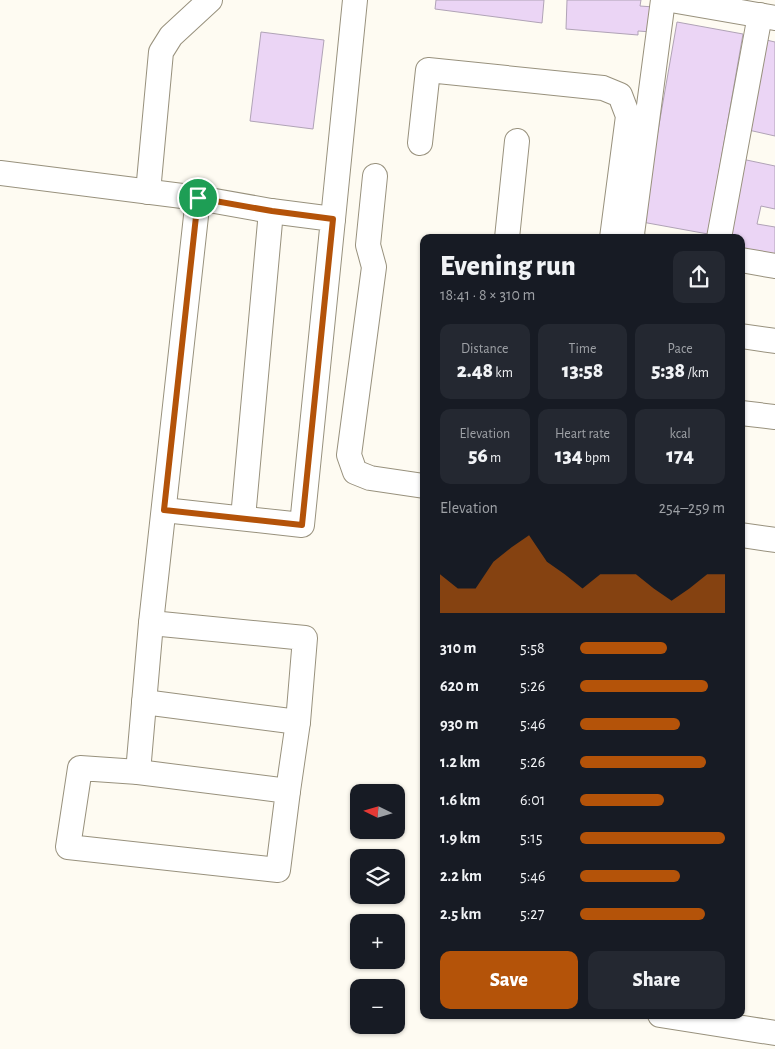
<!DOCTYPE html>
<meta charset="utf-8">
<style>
:root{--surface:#171b24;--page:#242831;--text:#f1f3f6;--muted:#9ea1a6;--accent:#b45309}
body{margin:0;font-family:"Alegreya Sans",sans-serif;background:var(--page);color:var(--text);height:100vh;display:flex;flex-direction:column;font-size:19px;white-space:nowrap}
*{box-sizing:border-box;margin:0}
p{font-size:16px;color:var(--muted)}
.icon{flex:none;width:28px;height:28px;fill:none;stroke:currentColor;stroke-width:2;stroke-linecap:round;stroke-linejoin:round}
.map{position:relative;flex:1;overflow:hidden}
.drawer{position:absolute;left:420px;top:234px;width:325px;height:785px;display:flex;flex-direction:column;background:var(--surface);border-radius:10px;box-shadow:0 1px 4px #0004}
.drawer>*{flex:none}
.needle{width:32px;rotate:275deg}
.controls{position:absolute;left:350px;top:784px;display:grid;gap:10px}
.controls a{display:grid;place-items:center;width:55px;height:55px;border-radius:10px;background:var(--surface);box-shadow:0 1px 4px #0004;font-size:25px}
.pin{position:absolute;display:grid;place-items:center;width:42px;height:42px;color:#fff;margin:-21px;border:2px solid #fff;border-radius:50%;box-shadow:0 1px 5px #0007}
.round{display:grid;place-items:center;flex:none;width:52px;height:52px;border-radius:10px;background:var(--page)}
.headline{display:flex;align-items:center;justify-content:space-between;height:85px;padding:0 20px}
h1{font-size:28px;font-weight:800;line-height:38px}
.stats{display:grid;grid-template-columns:repeat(3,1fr);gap:8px;height:85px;padding:5px 20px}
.stats div{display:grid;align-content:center;border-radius:10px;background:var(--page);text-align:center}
.stats b{font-size:21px;font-weight:800}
.stats small{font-size:14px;font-weight:400}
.stats p{font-size:14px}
.chart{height:140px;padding:10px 20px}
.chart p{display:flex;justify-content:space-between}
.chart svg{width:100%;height:90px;margin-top:5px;fill:var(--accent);opacity:.7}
.button{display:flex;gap:10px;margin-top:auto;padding:10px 20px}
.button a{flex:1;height:58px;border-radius:10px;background:var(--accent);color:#fff;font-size:20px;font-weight:800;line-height:58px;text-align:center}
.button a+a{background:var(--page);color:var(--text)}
ul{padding:0 20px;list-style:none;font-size:16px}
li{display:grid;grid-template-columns:80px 60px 1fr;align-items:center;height:38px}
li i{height:12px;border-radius:6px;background:var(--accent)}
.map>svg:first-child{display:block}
.building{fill:#ebd5f5;stroke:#b0a3b6}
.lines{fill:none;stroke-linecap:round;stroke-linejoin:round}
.minor-casing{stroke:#98917d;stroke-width:26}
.minor{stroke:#fff;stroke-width:24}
.route-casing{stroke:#fff;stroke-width:10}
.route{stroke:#b45309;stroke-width:6}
</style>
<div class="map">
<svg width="775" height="1049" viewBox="0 0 775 1049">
<rect width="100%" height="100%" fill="#fefbf2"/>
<g class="building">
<polygon points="436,0 544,0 542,23 435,9"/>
<polygon points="567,0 641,0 640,6 654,7 652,32 638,31 638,35 566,29"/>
<polygon points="677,22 743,34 708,234 642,222"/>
<polygon points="261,32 324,40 313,129 250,121"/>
<polygon points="762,39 775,42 775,136 744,129"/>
<polygon points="737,158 775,166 775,209 761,206 757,224 775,227 775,260 741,253 741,238 720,238"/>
</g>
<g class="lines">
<defs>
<g id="minor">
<polyline points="671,0 775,18"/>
<polyline points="420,143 428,70 603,88 620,95 628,116 612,238"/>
<polyline points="0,173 198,198 151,623 138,772"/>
<polyline points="375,176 368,245 374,267 349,455 355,472 370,478 424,486"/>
<polyline points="148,192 161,52 171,36 210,0"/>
<polyline points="333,219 355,0"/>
<polyline points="507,238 517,141"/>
<polyline points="633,238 632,234 663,0"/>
<polyline points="719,238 760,15"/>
<polyline points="741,260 775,266"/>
<polyline points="741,336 775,341"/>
<polyline points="741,413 775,417"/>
<polyline points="164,510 302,525 333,219 271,211 198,198"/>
<polyline points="243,518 271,211"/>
<polyline points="741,535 775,540"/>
<polyline points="151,623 305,638 298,722 288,791"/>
<polyline points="144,702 298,722"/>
<polygon points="80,768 138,772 288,791 278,870 68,847"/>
<polyline points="660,1015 775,1033"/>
</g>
</defs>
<use href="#minor" class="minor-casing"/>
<use href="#minor" class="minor"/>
</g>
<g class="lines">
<defs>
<polygon id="route" points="198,198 272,211 333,219 302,525 164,510"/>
</defs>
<use href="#route" class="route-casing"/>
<use href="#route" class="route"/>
</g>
</svg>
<div class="controls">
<a><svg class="needle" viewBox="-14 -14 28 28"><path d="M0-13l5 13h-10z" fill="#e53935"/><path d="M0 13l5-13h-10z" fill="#9ea1a6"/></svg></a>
<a><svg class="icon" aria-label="layers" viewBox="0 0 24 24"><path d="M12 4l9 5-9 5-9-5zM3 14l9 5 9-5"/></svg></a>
<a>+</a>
<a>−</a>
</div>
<div class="pin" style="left:198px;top:198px;background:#1e9e55"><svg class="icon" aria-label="arrive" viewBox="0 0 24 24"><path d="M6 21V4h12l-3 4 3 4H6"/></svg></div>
<section class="drawer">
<div class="headline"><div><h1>Evening run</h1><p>18:41 · 8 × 310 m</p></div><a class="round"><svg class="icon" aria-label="share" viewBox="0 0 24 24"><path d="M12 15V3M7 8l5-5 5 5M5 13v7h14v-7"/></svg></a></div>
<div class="stats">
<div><p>Distance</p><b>2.48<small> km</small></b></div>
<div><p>Time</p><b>13:58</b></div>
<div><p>Pace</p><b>5:38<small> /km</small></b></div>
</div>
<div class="stats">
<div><p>Elevation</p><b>56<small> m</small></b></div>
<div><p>Heart rate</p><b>134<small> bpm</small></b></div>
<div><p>kcal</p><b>174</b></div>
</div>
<div class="chart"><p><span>Elevation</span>254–259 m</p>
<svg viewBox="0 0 160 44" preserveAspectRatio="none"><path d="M0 44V25L10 32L20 32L30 19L40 12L50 6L60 19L70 25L80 32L90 25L100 25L110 25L120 32L130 38L140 32L150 25L160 25V44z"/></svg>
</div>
<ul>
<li><b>310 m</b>5:58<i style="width:60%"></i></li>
<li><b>620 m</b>5:26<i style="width:88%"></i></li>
<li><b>930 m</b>5:46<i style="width:69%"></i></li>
<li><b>1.2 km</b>5:26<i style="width:87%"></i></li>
<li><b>1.6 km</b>6:01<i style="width:58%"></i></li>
<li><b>1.9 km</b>5:15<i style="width:100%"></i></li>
<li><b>2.2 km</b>5:46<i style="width:69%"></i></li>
<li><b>2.5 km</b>5:27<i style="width:86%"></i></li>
</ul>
<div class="button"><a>Save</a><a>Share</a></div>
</section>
</div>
